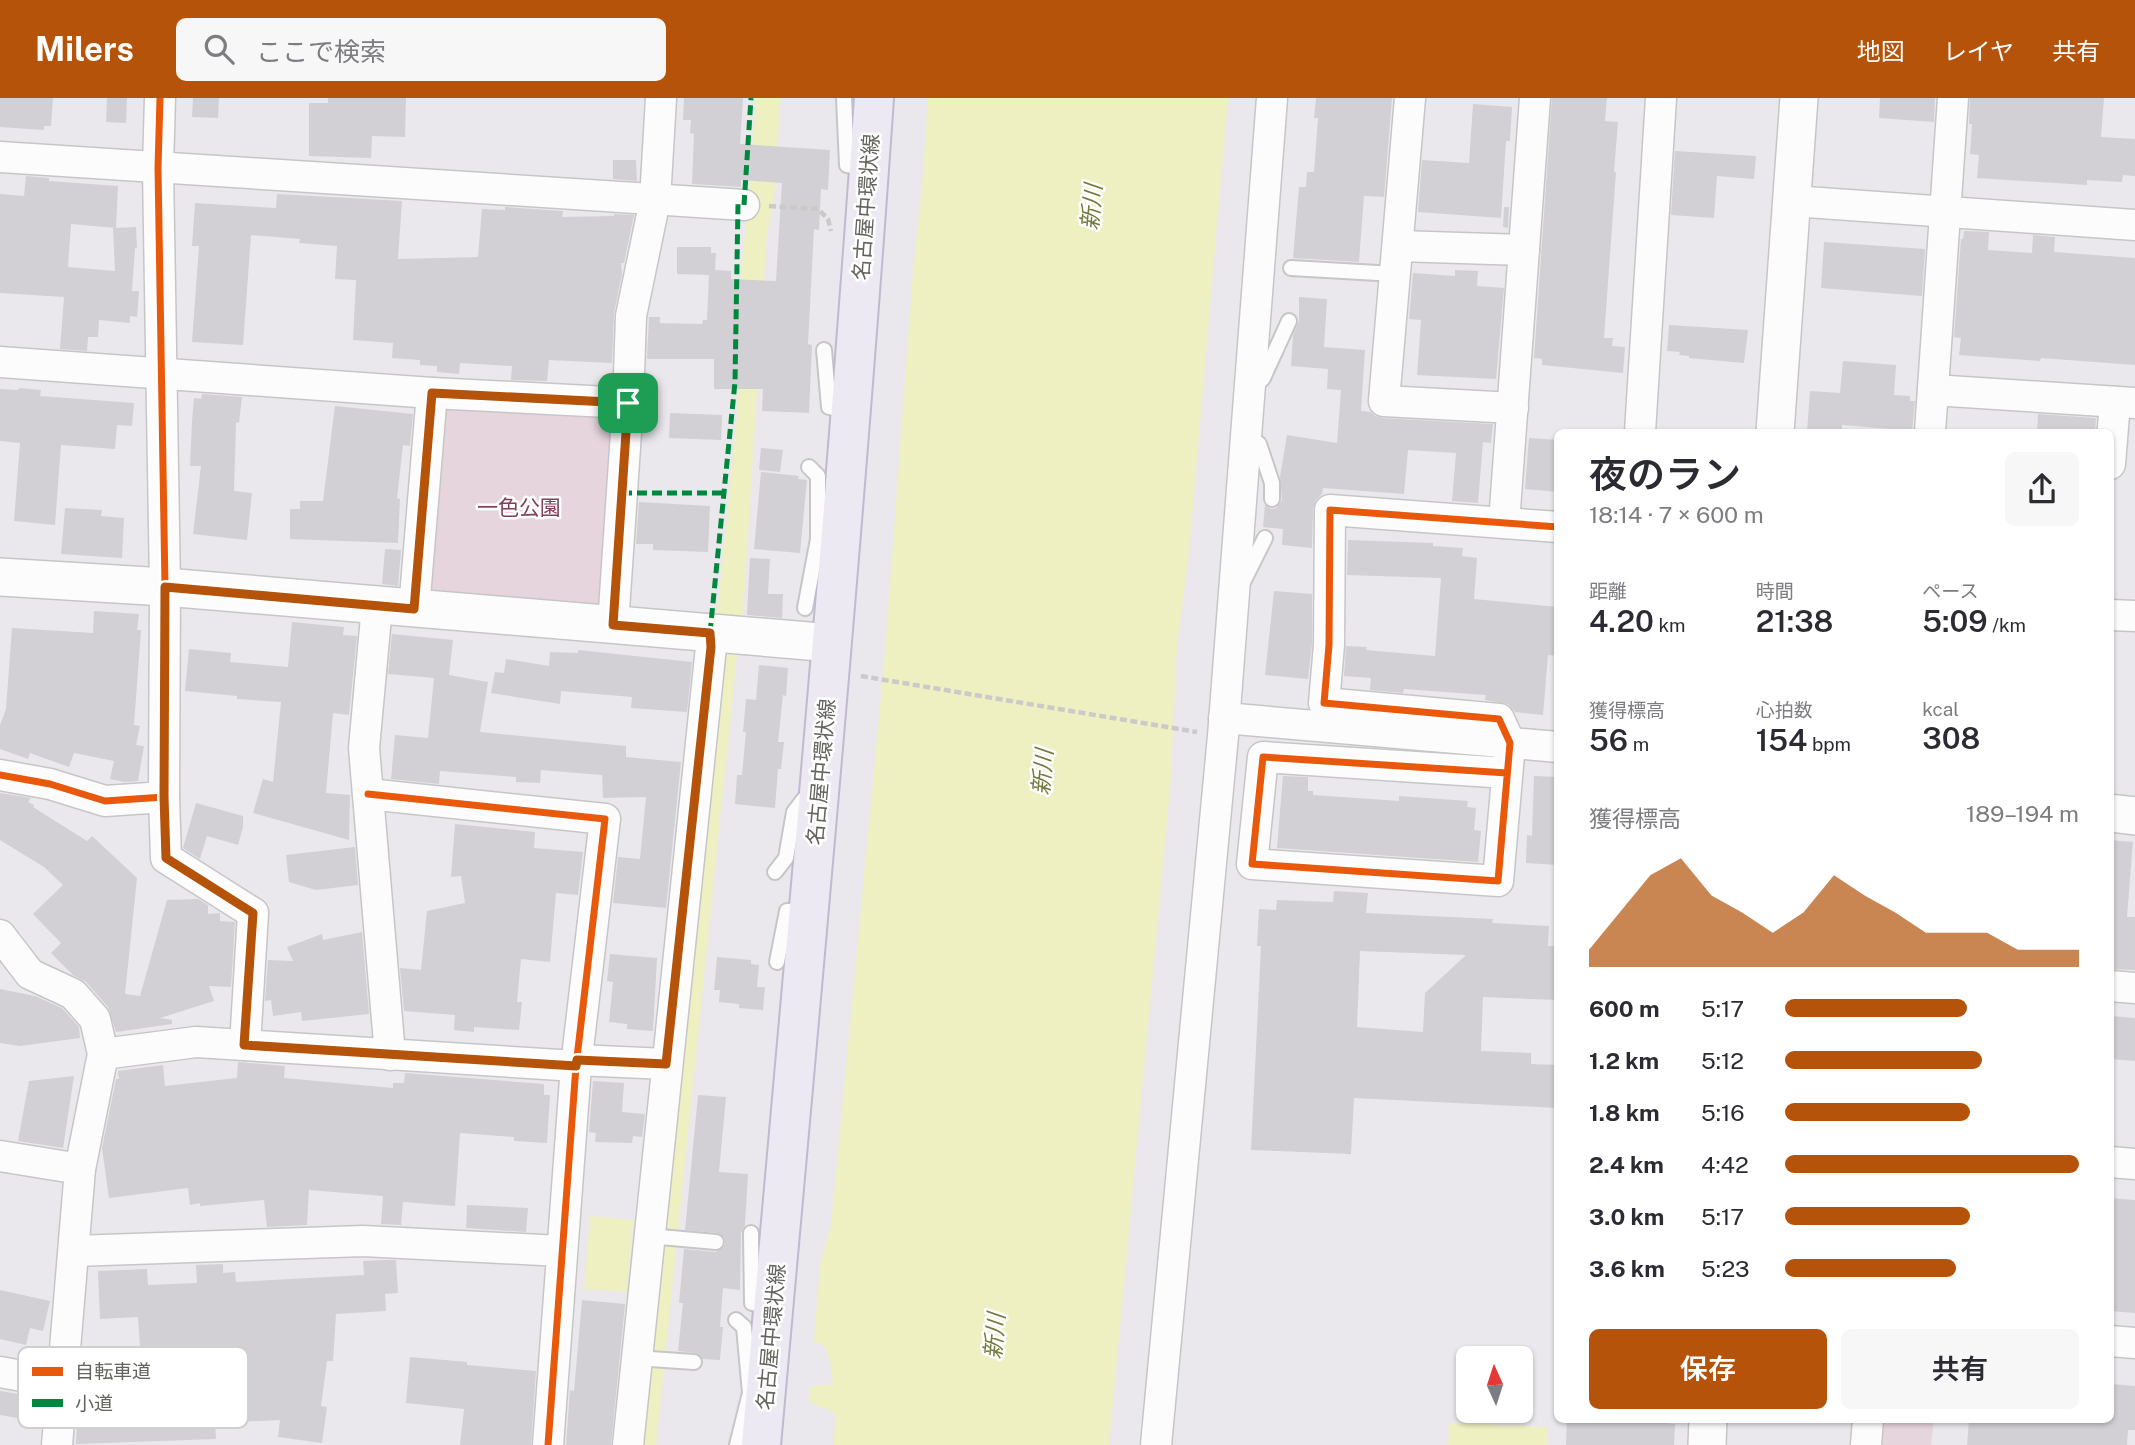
<!DOCTYPE html>
<html lang="ja">
<meta charset="utf-8">
<style>
:root{--surface:#fff;--page:#f7f7f7;--text:#2b2b33;--muted:#7c7c81;--accent:#b45309}
body{margin:0;font-family:"Public Sans","Noto Sans JP",sans-serif;background:var(--page);color:var(--text);height:100vh;display:flex;flex-direction:column;font-size:26px;white-space:nowrap}
*{box-sizing:border-box;margin:0}
p{font-size:23px;color:var(--muted)}
.icon{flex:none;width:38px;height:38px;fill:none;stroke:currentColor;stroke-width:2;stroke-linecap:round;stroke-linejoin:round}
.map{position:relative;flex:1;overflow:hidden}
.sheet{position:absolute;left:1554px;top:331px;width:560px;height:994px;display:flex;flex-direction:column;background:var(--surface);border-radius:10px;box-shadow:0 2px 5px #0004}
.sheet>*{flex:none}
.needle{width:46px;rotate:357deg}
.tools{position:absolute;left:1456px;top:1248px;display:grid;gap:14px}
.tools a{display:grid;place-items:center;width:77px;height:77px;border-radius:10px;background:var(--surface);box-shadow:0 2px 5px #0004;font-size:35px}
.pin{position:absolute;display:grid;place-items:center;width:60px;height:60px;color:#fff;margin:-30px;border-radius:14px;box-shadow:0 4px 10px #0006}
.round{display:grid;place-items:center;flex:none;width:74px;height:74px;border-radius:10px;background:var(--page)}
.overview{display:flex;align-items:center;justify-content:space-between;height:119px;padding:0 35px}
h1{font-size:38px;font-weight:600;line-height:52px}
.stats{display:grid;grid-template-columns:repeat(3,1fr);gap:10px;height:119px;padding:7px 35px}
.stats div{display:grid;align-content:center}
.stats b{font-size:30px;font-weight:600}
.stats small{font-size:19px;font-weight:400}
.stats p{font-size:19px}
.chart{height:196px;padding:14px 35px}
.chart p{display:flex;justify-content:space-between}
.chart svg{width:100%;height:126px;margin-top:7px;fill:var(--accent);opacity:.7}
.action{display:flex;gap:14px;margin-top:auto;padding:14px 35px}
.action a{flex:1;height:80px;border-radius:10px;background:var(--accent);color:#fff;font-size:28px;font-weight:600;line-height:80px;text-align:center}
.action a+a{background:var(--page);color:var(--text)}
ul{padding:0 35px;list-style:none;font-size:23px}
li{display:grid;grid-template-columns:112px 84px 1fr;align-items:center;height:52px}
li i{height:18px;border-radius:9px;background:var(--accent)}
header{display:flex;align-items:center;gap:42px;box-sizing:border-box;height:98px;padding:0 35px;background:var(--accent);color:#fff}
header strong{font-size:33px}
nav{display:flex;gap:38px;margin-inline-start:auto;font-size:24px}
.search{width:490px;height:63px;background:var(--page);display:flex;align-items:center;gap:18px;box-sizing:border-box;padding:0 24px;border-radius:10px;color:var(--muted);font-size:26px}
.map>svg:first-child{display:block}
.green{fill:#e6d5dd}
.water{fill:#eef0c1}
.building{fill:#d2d0d4;fill-rule:evenodd}
.lines{fill:none;stroke-linecap:round;stroke-linejoin:round}
.service-casing{stroke:#c7c6c7;stroke-width:18}
.minor-casing{stroke:#c7c6c7;stroke-width:33}
.tertiary-casing{stroke:#c7c6c7;stroke-width:40}
.primary-casing{stroke:#c1b9d0;stroke-width:42}
.path{stroke:#ccc9c9;stroke-width:4.5;stroke-dasharray:7 3.5;stroke-linecap:butt}
.service{stroke:#fcfcfc;stroke-width:14}
.minor{stroke:#fcfcfc;stroke-width:30}
.tertiary{stroke:#fcfcfc;stroke-width:37}
.primary{stroke:#ede9f2;stroke-width:38}
.quiet{stroke:#00873e;stroke-width:5;stroke-dasharray:10 5;stroke-linecap:butt}
.cycleway-casing{stroke:#fff;stroke-width:11}
.cycleway{stroke:#e8590c;stroke-width:7}
.route-casing{stroke:#fff;stroke-width:14}
.route{stroke:#b45309;stroke-width:9}
.labels{text-anchor:middle;dominant-baseline:central;stroke-width:5;stroke-linejoin:round;paint-order:stroke}
.street-label{font-size:21px;fill:#63645d;stroke:#fff}
.park-label{font-size:21px;fill:#804056;stroke:#fff}
.water-label{font-size:23px;font-style:italic;fill:#737b3d;stroke:#fff}
.key{fill:#fff;stroke:#d0d0ce;stroke-width:2}
.key-label{font-size:19px;fill:#63645d}
</style>
<header>
<strong>Milers</strong>
<div class="search"><svg class="icon" aria-label="search" viewBox="0 0 24 24"><circle cx="10" cy="10" r="6"/><path d="M15 15l6 6"/></svg>ここで検索</div>
<nav><a>地図</a><a>レイヤ</a><a>共有</a></nav>
</header>
<div class="map">
<svg width="2135" height="1347" viewBox="0 0 2135 1347">
<rect width="100%" height="100%" fill="#eae8ec"/>
<g class="green">
<polygon points="447,308 599,318 612,334 603,501 593,509 431,496 425,484 438,314"/>
<polygon points="1879,1321 1934,1322 1931,1347 1876,1347"/>
</g>
<g class="water">
<path d="M 756,0 L 780,0 C 777,44 779,91 767,134 L 742,534 L 737,556 L 656,1347 L 635,1347 L 737,318 L 741,174 L 749,99 Z"/>
<path d="M 928,0 L 1228,0 L 1188,464 L 1177,546 L 1171,680 L 1109,1347 L 834,1347 L 835,1315 L 809,1304 L 809,1289 L 834,1286 C 830,1272 832,1256 821,1245 L 814,1245 L 820,1166 L 831,1127 L 884,567 L 913,174 L 923,76 Z"/>
<polygon points="590,1118 633,1122 627,1194 584,1191"/>
<polygon points="1449,1325 1548,1329 1548,1347 1448,1347"/>
</g>
<g class="building">
<polygon points="0,0 53,0 51,28 44,28 44,32 0,29"/>
<polygon points="107,0 127,0 126,25 106,24"/>
<polygon points="193,0 219,0 218,20 192,19"/>
<polygon points="328,0 406,0 405,39 372,38 371,60 309,58 309,5 328,5"/>
<polygon points="684,0 743,0 740,46 830,52 828,92 821,91 819,132 814,131 808,246 812,247 809,315 762,313 763,291 714,291 714,261 647,261 649,219 660,219 660,225 702,226 703,222 707,222 709,177 677,176 677,149 711,149 711,155 716,155 715,172 731,173 731,181 776,183 782,85 741,82 741,89 692,86 694,36 690,35 691,22 683,22"/>
<polygon points="1316,0 1392,0 1384,99 1364,98 1359,164 1293,160 1299,89 1306,89 1307,74 1314,74 1318,20 1314,20"/>
<polygon points="1552,0 1607,0 1605,23 1618,24 1614,74 1616,74 1604,240 1613,240 1612,248 1625,249 1623,275 1542,267 1542,261 1534,260"/>
<polygon points="1880,0 1935,0 1934,24 1879,20"/>
<polygon points="1970,0 2104,0 2101,39 2135,41 2135,78 2123,77 2122,84 2087,82 2087,87 1977,80 1979,57 1970,56 1972,26 1969,26"/>
<polygon points="1473,6 1512,9 1510,43 1506,43 1501,120 1418,114 1422,62 1469,65"/>
<polygon points="1675,53 1756,58 1754,81 1717,78 1714,120 1671,117"/>
<polygon points="613,62 636,62 637,83 613,81"/>
<polygon points="26,78 49,80 49,83 118,88 116,130 71,126 68,169 115,173 113,130 136,129 137,150 135,150 132,193 139,193 137,219 130,218 130,225 99,222 98,239 88,239 87,253 60,251 64,199 0,195 0,96 24,98"/>
<polygon points="277,96 402,103 398,161 478,159 482,111 505,112 505,109 563,113 562,119 614,118 614,116 634,117 624,165 621,165 622,176 614,215 612,265 549,262 547,283 511,282 512,268 460,265 459,276 437,274 437,268 420,267 420,262 392,260 393,245 353,242 356,182 335,181 337,148 299,145 300,141 251,137 243,247 192,244 199,148 192,148 195,105 276,110"/>
<polygon points="1504,109 1509,109 1508,130 1503,129"/>
<polygon points="1964,133 1989,134 1988,152 2032,155 2033,137 2055,139 2054,154 2135,160 2135,267 2041,260 2040,263 1959,257 1961,240 1954,239 1961,141 1963,141"/>
<polygon points="1824,144 1925,151 1922,198 1821,190"/>
<polygon points="1455,172 1478,173 1477,188 1504,190 1496,281 1417,277 1421,222 1409,221 1413,175 1455,178"/>
<polygon points="1299,199 1327,201 1324,249 1365,252 1361,313 1371,314 1375,318 1383,320 1493,326 1491,345 1483,344 1478,405 1452,403 1456,355 1408,352 1404,396 1323,390 1322,396 1316,402 1313,411 1312,450 1282,447 1283,431 1263,429 1265,407 1271,411 1276,410 1282,402 1280,379 1287,337 1337,345 1341,292 1327,291 1328,271 1291,268 1293,237 1299,223"/>
<polygon points="1669,227 1748,232 1744,265 1689,260 1689,258 1679,257 1680,254 1667,253"/>
<polygon points="1843,263 1896,267 1894,297 1910,298 1910,303 1915,303 1912,334 1892,334 1892,331 1842,327 1842,334 1807,334 1810,293 1840,295"/>
<polygon points="19,290 41,292 40,298 134,305 132,328 117,327 115,351 61,347 55,427 14,423 20,345 0,343 0,291 18,292"/>
<polygon points="202,296 242,299 239,325 236,324 234,393 252,395 247,442 193,436 201,368 190,368 192,324 194,300 201,301"/>
<polygon points="335,308 413,316 410,348 403,347 397,400 400,401 398,445 290,441 290,411 300,411 300,403 323,403"/>
<polygon points="670,315 722,317 721,342 669,340"/>
<polygon points="2038,316 2096,320 2095,334 2037,334"/>
<polygon points="1529,340 1558,342 1558,394 1525,391"/>
<polygon points="761,350 783,352 780,374 759,372"/>
<polygon points="761,374 799,378 798,381 807,382 800,455 754,451"/>
<polygon points="639,404 710,408 708,454 653,452 653,446 636,446"/>
<polygon points="65,410 102,412 101,418 124,420 122,460 61,456"/>
<polygon points="1348,442 1433,445 1433,448 1463,450 1462,458 1477,460 1474,501 1558,509 1558,558 1548,557 1543,617 1515,614 1508,606 1485,602 1486,597 1404,591 1403,595 1370,592 1371,580 1344,578 1346,548 1367,549 1366,552 1435,558 1441,480 1347,477"/>
<polygon points="385,451 401,452 398,488 382,486"/>
<polygon points="750,460 770,461 768,496 783,496 782,520 747,517"/>
<polygon points="1274,493 1312,496 1312,546 1308,581 1265,577"/>
<polygon points="94,513 139,516 137,532 141,532 134,627 140,628 136,647 144,648 138,683 125,684 110,681 114,663 74,655 69,669 30,655 28,661 0,651 0,627 6,611 12,530 93,535"/>
<polygon points="292,524 344,529 343,537 357,538 349,617 333,615 326,695 350,697 349,742 253,715 263,681 273,684 281,604 237,601 237,598 185,593 189,551 231,555 230,564 288,569"/>
<polygon points="392,536 453,542 449,577 488,584 480,634 626,648 626,659 681,664 666,810 613,805 618,759 640,761 646,699 603,700 602,677 541,672 540,685 516,684 516,679 440,673 439,686 391,681 395,637 428,640 434,580 388,576"/>
<polygon points="578,552 692,564 687,614 631,610 632,599 561,593 560,606 491,595 495,574 504,575 506,561 549,568 550,554 578,555"/>
<polygon points="759,567 788,570 786,598 783,597 778,644 784,644 781,671 778,671 775,710 735,706 737,677 742,677 746,634 743,634 746,601 756,602"/>
<polygon points="1283,678 1308,679 1308,693 1313,693 1313,697 1399,703 1399,698 1468,703 1467,709 1476,710 1474,732 1481,733 1478,764 1277,750"/>
<polygon points="1534,678 1558,679 1558,767 1526,765 1527,737 1532,738"/>
<polygon points="0,695 31,700 28,704 34,707 33,709 87,743 92,738 137,780 125,896 140,898 167,802 198,801 208,807 208,816 220,815 220,823 235,824 231,889 209,888 214,903 160,920 172,922 172,926 116,934 108,909 86,884 73,877 51,855 61,845 33,816 63,787 44,769 0,742"/>
<polygon points="196,705 243,718 243,729 238,747 207,738 200,761 183,750"/>
<polygon points="455,726 535,734 534,750 583,754 578,797 556,795 550,864 521,861 517,904 522,904 519,932 474,929 474,934 454,932 455,917 404,913 400,870 421,872 427,813 465,805 461,778 451,779"/>
<polygon points="2110,742 2133,744 2127,819 2135,819 2135,872 2110,871"/>
<polygon points="355,749 358,787 316,792 289,784 286,757"/>
<path d="M 1334,793 L 1368,795 L 1366,815 L 1493,821 L 1492,825 L 1549,828 L 1548,848 L 1558,848 L 1558,902 L 1483,899 L 1481,953 L 1531,955 L 1531,966 L 1558,967 L 1558,1010 L 1354,1000 L 1351,1056 L 1251,1052 L 1261,848 L 1257,848 L 1259,811 L 1276,812 L 1277,802 L 1333,804 ZM 1360,853 L 1466,857 L 1425,895 L 1423,934 L 1357,929 Z"/>
<polygon points="362,834 369,916 302,923 301,914 273,918 271,902 265,903 268,862 293,863 287,849 322,836 323,842"/>
<polygon points="610,856 657,860 653,933 627,931 627,926 609,924 613,884 607,883"/>
<polygon points="717,859 751,862 751,866 759,867 757,889 765,889 763,912 739,910 739,906 719,904 720,892 714,892"/>
<polygon points="0,891 35,898 62,910 79,929 80,940 20,948 0,945"/>
<polygon points="2110,918 2135,920 2135,963 2110,961"/>
<polygon points="238,964 285,968 284,980 393,990 393,985 404,985 405,975 544,986 544,997 550,997 547,1045 514,1043 514,1039 460,1035 455,1108 403,1104 401,1127 381,1126 383,1098 309,1092 307,1127 267,1129 264,1102 200,1108 200,1105 190,1107 188,1090 109,1100 102,1050 116,981 119,981 118,973 163,967 165,988 237,980"/>
<polygon points="74,978 63,1050 18,1043 29,983"/>
<polygon points="593,983 624,985 622,1014 645,1016 642,1039 633,1038 632,1045 595,1044 596,1035 589,1034"/>
<polygon points="698,997 726,999 719,1074 748,1076 745,1127 741,1135 740,1192 723,1190 720,1229 723,1229 720,1262 703,1261 695,1255 678,1253 683,1205 679,1205 684,1151 716,1154 723,1150 725,1146 724,1139 718,1135 685,1132"/>
<polygon points="2110,1100 2135,1102 2135,1215 2110,1213"/>
<polygon points="467,1107 528,1110 526,1134 466,1130"/>
<polygon points="384,1162 396,1162 398,1195 385,1196 386,1213 336,1216 333,1263 327,1263 321,1308 327,1309 322,1345 278,1339 280,1322 215,1325 216,1341 76,1346 78,1308 90,1308 88,1271 95,1270 95,1266 141,1264 138,1219 100,1221 98,1173 147,1171 148,1187 197,1185 196,1167 223,1166 223,1175 235,1174 236,1184 364,1177 363,1163"/>
<polygon points="0,1192 50,1203 43,1233 30,1230 26,1247 0,1241"/>
<polygon points="582,1202 625,1206 611,1347 566,1347 570,1292 574,1293"/>
<polygon points="410,1259 467,1264 467,1267 536,1273 531,1347 460,1347 464,1311 406,1305"/>
<polygon points="2110,1286 2135,1288 2135,1332 2128,1332 2127,1347 1967,1347 1969,1321 2110,1321"/>
<polygon points="0,1293 43,1300 40,1324 0,1317"/>
<polygon points="1567,1321 1667,1321 1667,1325 1675,1326 1674,1347 1566,1347"/>
</g>
<g class="lines">
<defs>
<g id="service">
<polyline points="844,0 847,67 866,70"/>
<polyline points="1291,170 1395,176"/>
<polyline points="824,252 829,309 850,313"/>
<polyline points="1254,290 1263,280 1289,223"/>
<polyline points="1246,338 1259,346 1272,385 1272,401"/>
<polyline points="1244,482 1265,440"/>
<polyline points="805,510 818,441 818,378 809,369"/>
<polyline points="775,774 786,760 794,714 804,701 813,700"/>
<polyline points="777,864 787,813 807,812"/>
<polyline points="751,1135 752,1205 771,1209"/>
<polyline points="649,1138 716,1144"/>
<polyline points="736,1222 744,1229 750,1295 737,1347"/>
<polyline points="636,1260 694,1264"/>
</g>
<g id="minor">
<polyline points="1410,0 1384,303 1513,310"/>
<polyline points="0,59 744,107"/>
<polyline points="1792,103 2135,127"/>
<polyline points="1398,148 1524,152"/>
<polyline points="0,264 432,295 628,305"/>
<polyline points="1933,292 2135,305"/>
<polyline points="1640,334 1661,0"/>
<polyline points="1930,334 1953,0"/>
<polyline points="2110,366 2115,304"/>
<polyline points="1504,425 1535,0"/>
<polyline points="377,508 364,650 390,957"/>
<polyline points="414,511 432,295"/>
<polyline points="2110,517 2135,518"/>
<polyline points="613,527 628,305 631,218 655,102 661,0"/>
<polyline points="1224,620 1558,649"/>
<polyline points="1507,675 1263,659 1252,766 1498,783 1510,645 1499,621 1324,605 1329,547 1330,412 1558,429"/>
<polyline points="0,677 50,686 105,703 164,699 165,489 158,70 160,0"/>
<polyline points="368,696 605,721 576,968 548,1347"/>
<polyline points="164,699 166,760 253,815 245,947"/>
<polyline points="0,837 30,876 73,896 95,921 103,956 80,1071 57,1347"/>
<polyline points="2110,888 2135,890"/>
<polyline points="103,956 196,944 576,968"/>
<polyline points="577,962 666,966"/>
<polyline points="0,1058 80,1071"/>
<polyline points="2110,1064 2135,1066"/>
<polyline points="74,1153 363,1143 561,1153"/>
<polyline points="2110,1243 2135,1245"/>
<polyline points="0,1274 61,1285"/>
<polyline points="628,1347 711,549 710,535"/>
<polyline points="1156,1347 1223,638 1272,0"/>
<polyline points="1866,1347 1868,1321"/>
</g>
<g id="tertiary">
<polyline points="1775,334 1799,0"/>
<polyline points="0,479 165,489 832,545"/>
<polyline points="2110,715 2135,718"/>
<polyline points="1707,1347 1708,1321"/>
</g>
<path id="primary" d="M 761,1347 C 801,898 843,450 874,0"/>
</defs>
<use href="#service" class="service-casing"/>
<use href="#minor" class="minor-casing"/>
<use href="#tertiary" class="tertiary-casing"/>
<use href="#primary" class="primary-casing"/>
<g class="path">
<polyline points="769,108 818,111 828,121 831,133"/>
<polyline points="861,578 1197,634"/>
</g>
<use href="#service" class="service"/>
<use href="#minor" class="minor"/>
<use href="#tertiary" class="tertiary"/>
<use href="#primary" class="primary"/>
<g class="quiet">
<polyline points="744,107 751,0"/>
<polyline points="622,395 723,395"/>
<polyline points="710,535 735,284 738,106"/>
</g>
<defs>
<g id="cycleway">
<polyline points="1507,675 1263,659 1252,766 1498,783 1510,645 1499,621 1324,605 1329,547 1330,412 1558,429"/>
<polyline points="0,677 50,686 105,703 164,699 165,489 158,70 160,0"/>
<polyline points="368,696 605,721 576,968 548,1347"/>
</g>
</defs>
<use href="#cycleway" class="cycleway-casing"/>
<use href="#cycleway" class="cycleway"/>
</g>
<g class="lines">
<defs>
<polygon id="route" points="432,295 628,305 613,527 710,535 711,549 666,966 577,962 576,968 244,947 253,815 166,760 164,699 165,489 414,511"/>
</defs>
<use href="#route" class="route-casing"/>
<use href="#route" class="route"/>
</g>
<g class="labels">
<g class="street-label">
<text transform="translate(866 109) rotate(-86)">名古屋中環状線</text>
<text transform="translate(821 674) rotate(-85)">名古屋中環状線</text>
<text transform="translate(771 1239) rotate(-85)">名古屋中環状線</text>
</g>
<g class="park-label">
<text x="519" y="409">一色公園</text>
</g>
<g class="water-label">
<text transform="translate(1091 109) rotate(-85)">新川</text>
<text transform="translate(1042 674) rotate(-85)">新川</text>
<text transform="translate(994 1238) rotate(-85)">新川</text>
</g>
</g>
<rect x="18" y="1249" width="230" height="81" rx="10" class="key"/>
<rect x="32" y="1269" width="31" height="9" fill="#e8590c"/>
<rect x="32" y="1301" width="31" height="8" fill="#00873e"/>
<g class="key-label">
<text x="75" y="1280">自転車道</text>
<text x="75" y="1312">小道</text>
</g>
</svg>
<div class="tools">
<a><svg class="needle" viewBox="-14 -14 28 28"><path d="M0-13l5 13h-10z" fill="#e53935"/><path d="M0 13l5-13h-10z" fill="#7c7c81"/></svg></a>
</div>
<div class="pin" style="left:628px;top:305px;background:#1e9e55"><svg class="icon" aria-label="arrive" viewBox="0 0 24 24"><path d="M6 21V4h12l-3 4 3 4H6"/></svg></div>
<section class="sheet">
<div class="overview"><div><h1>夜のラン</h1><p>18:14 · 7 × 600 m</p></div><a class="round"><svg class="icon" aria-label="share" viewBox="0 0 24 24"><path d="M12 15V3M7 8l5-5 5 5M5 13v7h14v-7"/></svg></a></div>
<div class="stats">
<div><p>距離</p><b>4.20<small> km</small></b></div>
<div><p>時間</p><b>21:38</b></div>
<div><p>ペース</p><b>5:09<small> /km</small></b></div>
</div>
<div class="stats">
<div><p>獲得標高</p><b>56<small> m</small></b></div>
<div><p>心拍数</p><b>154<small> bpm</small></b></div>
<div><p>kcal</p><b>308</b></div>
</div>
<div class="chart"><p><span>獲得標高</span>189–194 m</p>
<svg viewBox="0 0 160 44" preserveAspectRatio="none"><path d="M0 44V38L10 25L20 12L30 6L40 19L50 25L60 32L70 25L80 12L90 19L100 25L110 32L120 32L130 32L140 38L150 38L160 38V44z"/></svg>
</div>
<ul>
<li><b>600 m</b>5:17<i style="width:62%"></i></li>
<li><b>1.2 km</b>5:12<i style="width:67%"></i></li>
<li><b>1.8 km</b>5:16<i style="width:63%"></i></li>
<li><b>2.4 km</b>4:42<i style="width:100%"></i></li>
<li><b>3.0 km</b>5:17<i style="width:63%"></i></li>
<li><b>3.6 km</b>5:23<i style="width:58%"></i></li>
</ul>
<div class="action"><a>保存</a><a>共有</a></div>
</section>
</div>
